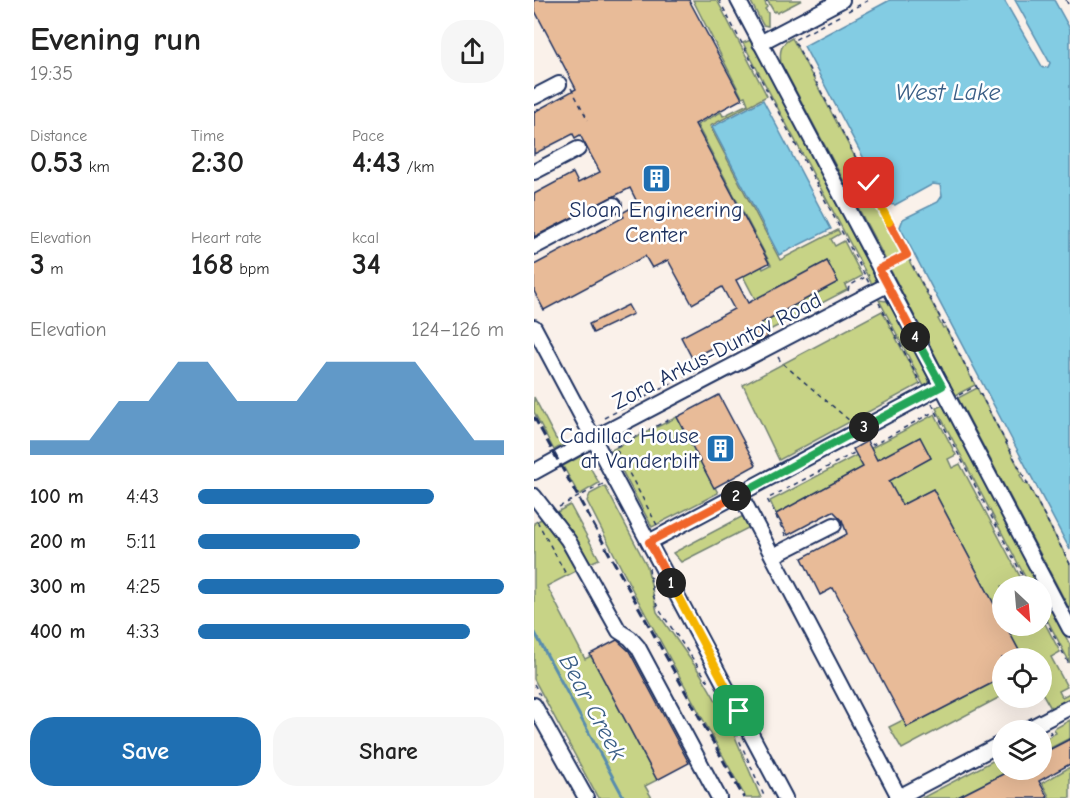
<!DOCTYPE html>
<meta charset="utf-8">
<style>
:root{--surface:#fff;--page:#f6f6f6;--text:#222;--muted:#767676;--accent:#1f6fb2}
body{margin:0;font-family:"Comic Neue",sans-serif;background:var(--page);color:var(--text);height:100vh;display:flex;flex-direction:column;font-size:22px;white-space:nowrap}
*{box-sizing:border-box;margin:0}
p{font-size:20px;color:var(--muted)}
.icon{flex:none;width:33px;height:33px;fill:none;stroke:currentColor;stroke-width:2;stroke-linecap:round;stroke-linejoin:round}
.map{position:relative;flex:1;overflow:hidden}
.sheet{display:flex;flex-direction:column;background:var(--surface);width:534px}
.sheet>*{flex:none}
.needle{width:39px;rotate:154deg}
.buttons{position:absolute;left:458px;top:576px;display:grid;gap:12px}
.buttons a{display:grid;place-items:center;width:60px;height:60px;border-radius:50%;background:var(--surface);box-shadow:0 6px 24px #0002;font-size:30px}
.pin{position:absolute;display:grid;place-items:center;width:51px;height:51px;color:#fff;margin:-26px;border-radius:12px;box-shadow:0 3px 9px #0006}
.km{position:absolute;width:30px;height:30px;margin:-15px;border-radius:50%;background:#222;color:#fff;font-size:16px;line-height:30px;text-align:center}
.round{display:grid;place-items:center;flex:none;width:63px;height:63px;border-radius:24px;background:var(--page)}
.summary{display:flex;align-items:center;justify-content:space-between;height:102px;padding:0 30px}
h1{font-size:33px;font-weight:600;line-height:45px}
.figures{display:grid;grid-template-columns:repeat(3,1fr);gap:9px;height:102px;padding:6px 30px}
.figures div{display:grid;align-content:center}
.figures b{font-size:30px;font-weight:600}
.figures small{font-size:16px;font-weight:400}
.figures p{font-size:16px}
.chart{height:168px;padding:12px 30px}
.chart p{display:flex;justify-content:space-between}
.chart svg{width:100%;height:108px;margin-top:6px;fill:var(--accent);opacity:.7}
.action{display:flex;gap:12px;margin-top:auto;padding:12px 30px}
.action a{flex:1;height:69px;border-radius:24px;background:var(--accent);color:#fff;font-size:24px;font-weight:600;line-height:69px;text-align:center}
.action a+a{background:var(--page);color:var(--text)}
ul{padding:0 30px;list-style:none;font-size:20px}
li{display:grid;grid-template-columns:96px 72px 1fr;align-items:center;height:45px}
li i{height:15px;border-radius:8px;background:var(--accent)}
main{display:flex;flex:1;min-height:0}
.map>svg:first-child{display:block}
.green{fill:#c7d386;stroke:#718172;stroke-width:1.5}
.water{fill:#83cce3;stroke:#598dae;stroke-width:1.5}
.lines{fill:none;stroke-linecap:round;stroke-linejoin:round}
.stream{stroke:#598dae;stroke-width:3}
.building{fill:#e8bb98;stroke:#1b2f5e;stroke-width:1.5}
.minor-casing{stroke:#1b2f5e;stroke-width:18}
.path{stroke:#1b2f5e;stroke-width:1.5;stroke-dasharray:4.5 4.5;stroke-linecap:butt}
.minor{stroke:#fff;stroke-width:14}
.rail{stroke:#1b2f5e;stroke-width:3;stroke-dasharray:9 4.5;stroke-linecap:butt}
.split-1-casing{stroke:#fff;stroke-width:12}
.split-2-casing{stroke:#fff;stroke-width:12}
.split-3-casing{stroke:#fff;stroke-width:12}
.split-4-casing{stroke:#fff;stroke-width:12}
.split-5-casing{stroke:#fff;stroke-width:12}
.split-6-casing{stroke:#fff;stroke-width:12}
.split-1{stroke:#f5b400;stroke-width:8}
.split-2{stroke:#f0652b;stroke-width:8}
.split-3{stroke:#22a559;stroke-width:8}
.split-4{stroke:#22a559;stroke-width:8}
.split-5{stroke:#f0652b;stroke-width:8}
.split-6{stroke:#f5b400;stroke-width:8}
.labels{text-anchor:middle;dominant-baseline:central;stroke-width:5;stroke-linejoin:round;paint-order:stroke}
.poi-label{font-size:22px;fill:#1b2f5e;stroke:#fff}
.street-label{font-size:22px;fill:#1b2f5e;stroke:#fff}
.water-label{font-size:24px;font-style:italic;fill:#3a5e86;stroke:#fff}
</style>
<main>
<section class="sheet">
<div class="summary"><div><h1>Evening run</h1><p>19:35</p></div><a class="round"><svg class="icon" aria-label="share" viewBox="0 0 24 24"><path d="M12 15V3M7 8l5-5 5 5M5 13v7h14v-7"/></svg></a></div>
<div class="figures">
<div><p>Distance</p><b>0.53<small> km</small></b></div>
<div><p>Time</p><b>2:30</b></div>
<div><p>Pace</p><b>4:43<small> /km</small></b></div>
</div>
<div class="figures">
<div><p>Elevation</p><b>3<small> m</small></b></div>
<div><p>Heart rate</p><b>168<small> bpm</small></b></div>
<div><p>kcal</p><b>34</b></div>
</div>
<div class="chart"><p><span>Elevation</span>124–126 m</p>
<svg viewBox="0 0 160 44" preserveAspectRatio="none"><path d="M0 44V38L10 38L20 38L30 22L40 22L50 6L60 6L70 22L80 22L90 22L100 6L110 6L120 6L130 6L140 22L150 38L160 38V44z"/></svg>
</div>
<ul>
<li><b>100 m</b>4:43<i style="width:77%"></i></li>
<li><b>200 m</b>5:11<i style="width:53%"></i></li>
<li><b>300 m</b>4:25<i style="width:100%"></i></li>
<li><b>400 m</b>4:33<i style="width:89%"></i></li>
</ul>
<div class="action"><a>Save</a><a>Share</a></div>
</section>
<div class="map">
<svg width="536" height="798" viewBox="0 0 536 798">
<rect width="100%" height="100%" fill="#faf1ea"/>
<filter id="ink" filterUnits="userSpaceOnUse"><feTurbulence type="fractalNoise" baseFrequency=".0167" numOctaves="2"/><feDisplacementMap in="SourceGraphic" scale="12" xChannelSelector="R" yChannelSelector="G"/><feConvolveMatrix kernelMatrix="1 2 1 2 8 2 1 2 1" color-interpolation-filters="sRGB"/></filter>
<g filter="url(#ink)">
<g class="green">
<polygon points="159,0 183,0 233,96 176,126 246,260 304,230 306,234 297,239 301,246 310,241 328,276 311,285 313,290 232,332 227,323 304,282 293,261 221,299 209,276 228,266 229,269 237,265 163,125 187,112 189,116 214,104 211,96 208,97"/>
<polygon points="216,0 230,0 233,7 231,9 234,13 234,26 229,25"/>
<polygon points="233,0 268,0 243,13 242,11 240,12"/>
<path d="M 258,38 L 323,161 L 322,163 L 328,171 L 345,202 L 342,205 L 344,209 L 348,208 L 372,253 L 353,262 L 247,63 C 245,51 247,43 258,38 Z"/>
<polygon points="217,40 340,275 342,281 340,288 209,43"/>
<polygon points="373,257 406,318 404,319 409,328 411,327 441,385 422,395 355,267"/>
<polygon points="345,300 353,301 357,306 395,379 395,386 392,390"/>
<polygon points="348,311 386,384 245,460 209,385"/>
<polygon points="443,388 488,474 486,475 491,484 493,483 536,564 536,610 424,398"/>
<polygon points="0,397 22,439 29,441 31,444 20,450 0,412"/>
<polygon points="409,405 505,586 496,586 402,408"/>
<polygon points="401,414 422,455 414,459 418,468 426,464 491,586 468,586 468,619 399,489 368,505 355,481 397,458 386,437 343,460 337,448"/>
<polygon points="143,417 184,493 118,527 77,450"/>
<polygon points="49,455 65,483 45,495 29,466"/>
<polygon points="323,455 329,467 242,514 236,501"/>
<polygon points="71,486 113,566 123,612 166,673 196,725 227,798 212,798 99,591 53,501 56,494"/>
<polygon points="36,505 65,559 56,563 40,536 23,512"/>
<polygon points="213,514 218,524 216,527 147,562 139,553"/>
<polygon points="11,517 31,543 44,570 13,586 51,659 57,656 123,780 111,786 118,798 64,798 0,679 0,523"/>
<polygon points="507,590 536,645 536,663 507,608"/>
<polygon points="507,616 526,652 517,657 533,687 525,691 528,697 536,693 536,703 518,710 507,691 507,658 489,658 472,626 507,626"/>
<polygon points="468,678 468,696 368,749 355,727 369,720 373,727"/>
<polygon points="536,720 536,738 511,751 507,741 522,733 520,729"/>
<polygon points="468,756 468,770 477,770 422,798 383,798 390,797"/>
<polygon points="536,767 536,798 516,798 508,783"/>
</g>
<g class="water">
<polygon points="356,0 470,0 509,68 514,67 516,63 481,0 520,0 536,29 536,550 366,227 369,219 404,202 408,196 406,185 399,184 361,205 354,204 270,46"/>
<polygon points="229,100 297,229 245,255 178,127"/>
</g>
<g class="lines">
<polyline class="stream" points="0,631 90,798"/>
</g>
<g class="building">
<polygon points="0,0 155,0 208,99 161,124 235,263 202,280 214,303 293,261 304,282 227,323 234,337 218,345 211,331 158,358 147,337 200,309 188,287 158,304 134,260 118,268 111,256 10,310 0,291 0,265 90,217 88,213 104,204 96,188 0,237 0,194 39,173 44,183 66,172 46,135 41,138 39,134 0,154 0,112 42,89 0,9"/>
<polygon points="94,305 99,314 59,333 55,324"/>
<polygon points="185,395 222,465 180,488 143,417"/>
<polygon points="386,437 397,458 355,481 368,505 399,489 468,619 468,626 472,626 489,658 468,658 468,678 373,727 299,588 286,595 268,558 313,534 308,520 299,511 254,535 242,514 329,467 319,449 333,441 343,460"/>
<polygon points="83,640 95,651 155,763 123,780 56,654"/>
<polygon points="536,739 536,764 505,781 514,798 422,798 477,770 507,770 507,754"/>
</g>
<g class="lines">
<defs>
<g id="minor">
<polyline points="204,0 536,629"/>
<polyline points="226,43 308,0"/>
<polyline points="0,97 25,84"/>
<polyline points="0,172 44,149"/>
<polyline points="0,247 80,205"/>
<polyline points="0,327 251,798"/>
<polyline points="0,472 76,430 353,285"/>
<polyline points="206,494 365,797"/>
<polyline points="0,496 34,540 85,631 96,638 104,647 185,798"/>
<polyline points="115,542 408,386"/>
<polyline points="239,556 300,525"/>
<polyline points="0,705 52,798"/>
<polyline points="492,730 536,707"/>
<polyline points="363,798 468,743"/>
</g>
</defs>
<use href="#minor" class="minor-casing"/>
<g class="path">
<polyline points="185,0 335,283"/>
<polyline points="232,0 233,2"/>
<polyline points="532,0 536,8"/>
<polyline points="314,11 335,0"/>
<polyline points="305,16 260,40 536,564"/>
<polyline points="37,88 54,120"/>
<polyline points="358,263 372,255"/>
<polyline points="314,291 315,286 335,275"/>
<polyline points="345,303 387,384"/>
<polyline points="244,357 247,362 316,421"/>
<polyline points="425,395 442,386"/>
<polyline points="398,404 494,586"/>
<polyline points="70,418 170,367"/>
<polyline points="331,442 334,440 339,445 401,411"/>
<polyline points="25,507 71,483"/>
<polyline points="3,521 33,576"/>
<polyline points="123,525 81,447 138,418"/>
<polyline points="252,536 233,499 320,453"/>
<polyline points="115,568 119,595 124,608 176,684"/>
<polyline points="507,611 536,666"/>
<polyline points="0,684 6,695"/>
<polyline points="469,730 483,723"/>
<polyline points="202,733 231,798"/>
<polyline points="507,738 517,733 515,730"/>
</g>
<use href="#minor" class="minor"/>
<polyline class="rail" points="0,417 210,798"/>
</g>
</g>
<g class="lines" filter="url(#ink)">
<defs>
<polyline id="split-1" points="137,583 205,711"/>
<polyline id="split-2" points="137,583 115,542 202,496"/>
<polyline id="split-3" points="202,496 330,427"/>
<polyline id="split-4" points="330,427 408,386 381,337"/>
<polyline id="split-5" points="355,222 373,255 345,269 381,337"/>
<polyline id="split-6" points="335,183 355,222"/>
</defs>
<use href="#split-1" class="split-1-casing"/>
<use href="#split-2" class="split-2-casing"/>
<use href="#split-3" class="split-3-casing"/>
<use href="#split-4" class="split-4-casing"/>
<use href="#split-5" class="split-5-casing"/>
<use href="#split-6" class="split-6-casing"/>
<use href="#split-1" class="split-1"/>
<use href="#split-2" class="split-2"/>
<use href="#split-3" class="split-3"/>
<use href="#split-4" class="split-4"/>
<use href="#split-5" class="split-5"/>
<use href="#split-6" class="split-6"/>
</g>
<defs>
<symbol id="building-square" viewBox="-11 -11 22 22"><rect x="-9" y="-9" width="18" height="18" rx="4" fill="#1f6fb2" stroke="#fff"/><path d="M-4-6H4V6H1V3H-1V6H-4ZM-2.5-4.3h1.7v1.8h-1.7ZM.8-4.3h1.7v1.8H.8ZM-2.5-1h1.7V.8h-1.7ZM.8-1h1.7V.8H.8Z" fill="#fff"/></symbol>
</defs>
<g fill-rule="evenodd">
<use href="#building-square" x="106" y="162" width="33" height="33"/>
<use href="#building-square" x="170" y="432" width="33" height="33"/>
</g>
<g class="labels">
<g class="poi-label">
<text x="122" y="210">Sloan Engineering<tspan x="122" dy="25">Center</tspan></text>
<text x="165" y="436" text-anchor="end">Cadillac House<tspan x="165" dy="25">at Vanderbilt</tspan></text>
</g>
<g class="street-label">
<text transform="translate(183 351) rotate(-27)">Zora Arkus-Duntov Road</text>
</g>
<g class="water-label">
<text x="414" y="92">West Lake</text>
<text transform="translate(59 707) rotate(62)">Bear Creek</text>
</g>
</g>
</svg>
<div class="buttons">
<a><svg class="needle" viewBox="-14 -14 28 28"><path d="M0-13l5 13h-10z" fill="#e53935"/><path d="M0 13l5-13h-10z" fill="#767676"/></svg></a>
<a><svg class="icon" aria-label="locate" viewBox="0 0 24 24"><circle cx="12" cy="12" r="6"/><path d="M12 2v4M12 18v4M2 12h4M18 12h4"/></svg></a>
<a><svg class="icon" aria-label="layers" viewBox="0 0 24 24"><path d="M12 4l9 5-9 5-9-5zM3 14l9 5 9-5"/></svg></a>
</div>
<div class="pin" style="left:205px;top:711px;background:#1e9e55"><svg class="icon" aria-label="arrive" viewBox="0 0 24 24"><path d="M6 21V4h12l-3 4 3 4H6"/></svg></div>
<div class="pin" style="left:335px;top:183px;background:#d93025"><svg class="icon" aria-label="check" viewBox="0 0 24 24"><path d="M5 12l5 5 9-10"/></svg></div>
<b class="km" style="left:137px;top:583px">1</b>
<b class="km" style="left:202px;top:496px">2</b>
<b class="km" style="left:330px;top:427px">3</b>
<b class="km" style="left:381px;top:337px">4</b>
</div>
</main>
